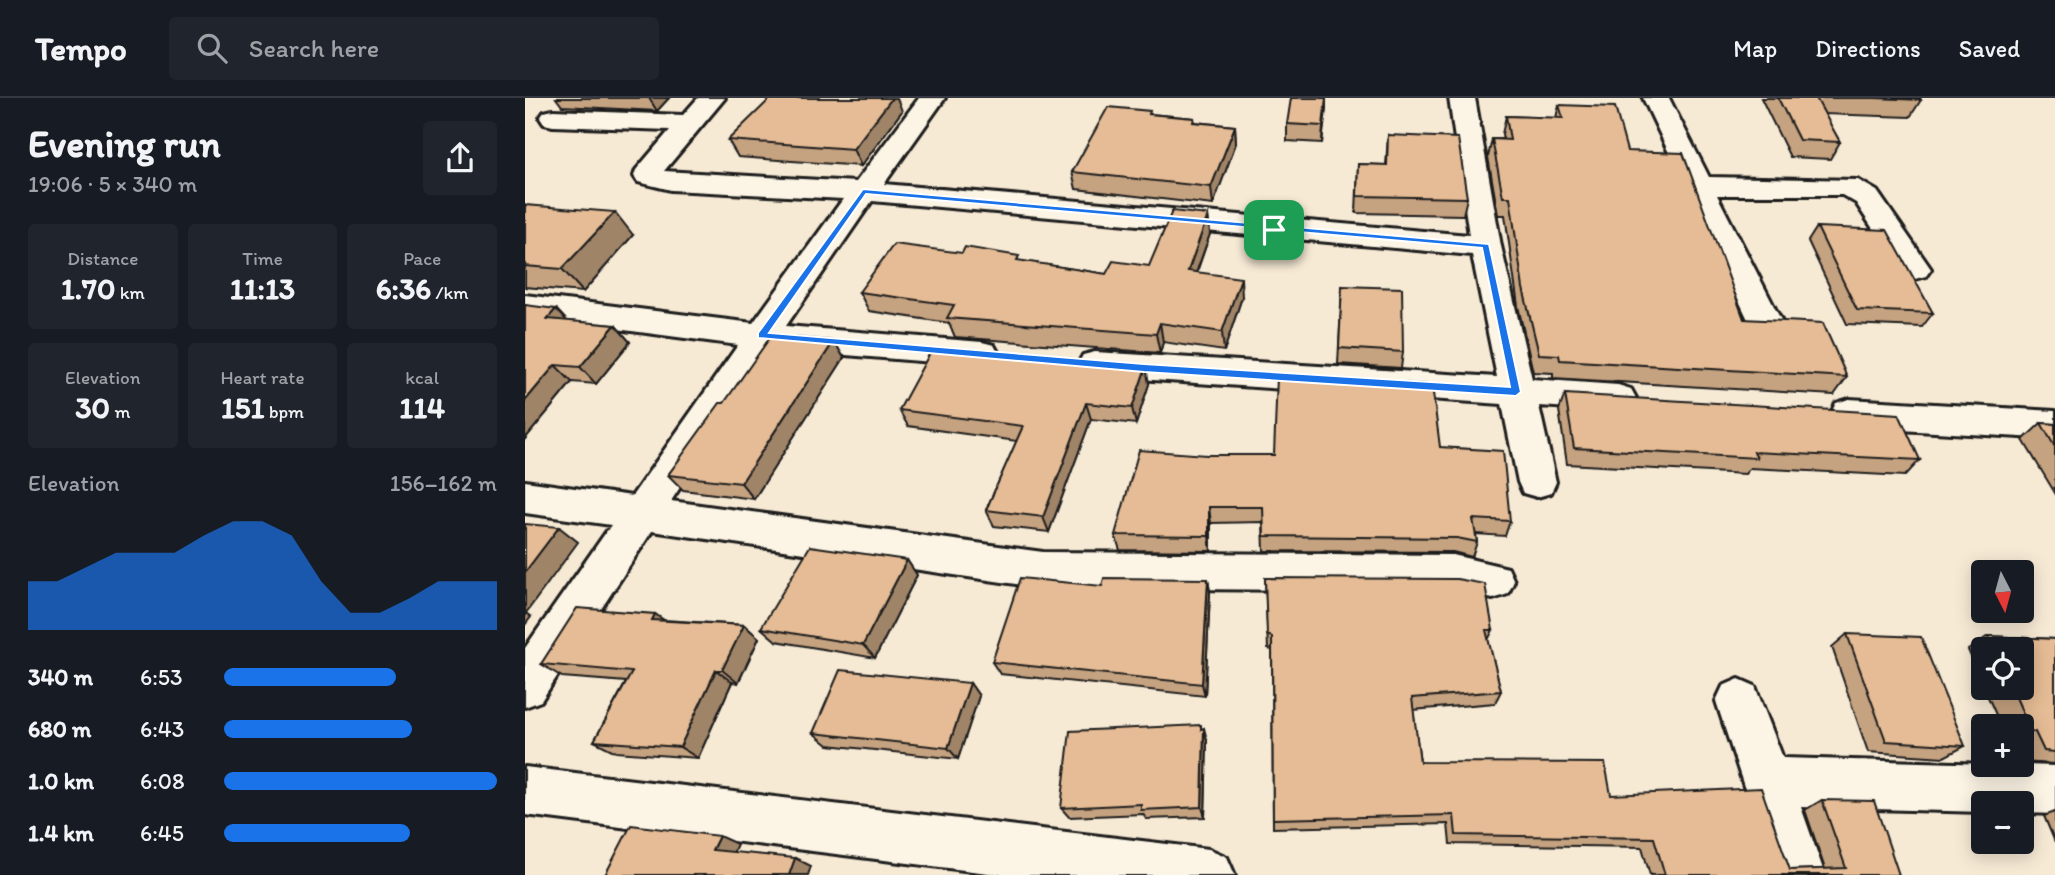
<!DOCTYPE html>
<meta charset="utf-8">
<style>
:root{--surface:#171b24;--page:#20242c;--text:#f1f3f6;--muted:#9ea1a6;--line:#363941;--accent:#1a73e8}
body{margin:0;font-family:Itim,sans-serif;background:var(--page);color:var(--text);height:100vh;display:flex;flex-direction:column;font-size:26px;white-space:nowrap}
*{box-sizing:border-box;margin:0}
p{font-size:23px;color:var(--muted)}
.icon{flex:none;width:38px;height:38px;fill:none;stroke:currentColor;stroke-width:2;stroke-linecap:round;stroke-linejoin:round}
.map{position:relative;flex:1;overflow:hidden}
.drawer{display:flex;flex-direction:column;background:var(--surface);width:525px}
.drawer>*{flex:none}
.needle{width:46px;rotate:174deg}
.buttons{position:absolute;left:1446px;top:462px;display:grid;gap:14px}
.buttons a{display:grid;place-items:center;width:63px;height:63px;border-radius:7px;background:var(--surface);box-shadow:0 4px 18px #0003;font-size:35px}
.pin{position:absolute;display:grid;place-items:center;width:60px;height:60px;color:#fff;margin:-30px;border-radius:14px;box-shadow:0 4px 10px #0006}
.round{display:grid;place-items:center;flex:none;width:74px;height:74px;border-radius:7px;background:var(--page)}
.head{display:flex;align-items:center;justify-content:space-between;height:119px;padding:0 28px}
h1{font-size:38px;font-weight:800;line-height:52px}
.stats{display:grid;grid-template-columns:repeat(3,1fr);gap:10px;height:119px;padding:7px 28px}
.stats div{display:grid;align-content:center;border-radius:7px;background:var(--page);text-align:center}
.stats b{font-size:30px;font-weight:800}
.stats small{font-size:19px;font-weight:400}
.stats p{font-size:19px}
.chart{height:196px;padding:14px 28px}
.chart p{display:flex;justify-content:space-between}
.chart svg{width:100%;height:126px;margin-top:7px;fill:var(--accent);opacity:.7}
ul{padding:0 28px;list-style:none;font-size:23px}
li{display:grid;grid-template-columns:112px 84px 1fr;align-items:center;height:52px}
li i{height:18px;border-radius:9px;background:var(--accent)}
header{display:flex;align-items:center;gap:42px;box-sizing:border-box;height:98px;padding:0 35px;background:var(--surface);border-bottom:2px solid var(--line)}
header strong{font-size:33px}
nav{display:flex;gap:38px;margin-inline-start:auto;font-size:24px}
.search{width:490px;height:63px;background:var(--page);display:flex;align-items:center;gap:18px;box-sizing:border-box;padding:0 24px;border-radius:7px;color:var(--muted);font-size:26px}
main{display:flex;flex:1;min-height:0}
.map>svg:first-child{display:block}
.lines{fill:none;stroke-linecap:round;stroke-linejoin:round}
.street-casing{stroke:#1c1c1c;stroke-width:6}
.street{fill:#fcf5e5;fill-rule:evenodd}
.wall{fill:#c5a280;stroke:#1c1c1c;stroke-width:2}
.shaded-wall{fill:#a08468;stroke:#1c1c1c;stroke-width:2}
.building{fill:#e5bc95;stroke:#1c1c1c;stroke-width:2}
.route{fill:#1a73e8;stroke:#fff;stroke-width:2;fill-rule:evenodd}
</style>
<header>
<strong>Tempo</strong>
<div class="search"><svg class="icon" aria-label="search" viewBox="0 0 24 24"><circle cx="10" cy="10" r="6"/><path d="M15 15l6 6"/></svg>Search here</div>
<nav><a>Map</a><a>Directions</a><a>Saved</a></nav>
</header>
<main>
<section class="drawer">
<div class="head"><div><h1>Evening run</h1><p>19:06 · 5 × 340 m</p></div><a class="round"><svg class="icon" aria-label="share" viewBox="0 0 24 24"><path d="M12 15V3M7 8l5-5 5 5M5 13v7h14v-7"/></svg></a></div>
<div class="stats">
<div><p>Distance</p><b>1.70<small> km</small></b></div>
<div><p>Time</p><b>11:13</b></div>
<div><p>Pace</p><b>6:36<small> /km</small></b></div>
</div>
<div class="stats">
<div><p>Elevation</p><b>30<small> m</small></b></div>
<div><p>Heart rate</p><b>151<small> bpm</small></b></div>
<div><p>kcal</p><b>114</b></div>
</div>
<div class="chart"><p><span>Elevation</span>156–162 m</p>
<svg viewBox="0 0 160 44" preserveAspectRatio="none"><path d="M0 44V27L10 27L20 22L30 17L40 17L50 17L60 11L70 6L80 6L90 11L100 27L110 38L120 38L130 33L140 27L150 27L160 27V44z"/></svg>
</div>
<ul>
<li><b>340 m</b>6:53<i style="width:63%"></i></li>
<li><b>680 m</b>6:43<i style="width:69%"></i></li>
<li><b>1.0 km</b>6:08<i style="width:100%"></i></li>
<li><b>1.4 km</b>6:45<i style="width:68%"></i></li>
</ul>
</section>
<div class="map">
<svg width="1530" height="777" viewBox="0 0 1530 777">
<rect width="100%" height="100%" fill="#f7ead5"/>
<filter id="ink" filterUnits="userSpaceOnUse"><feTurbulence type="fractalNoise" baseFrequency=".0143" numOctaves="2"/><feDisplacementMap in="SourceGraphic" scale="14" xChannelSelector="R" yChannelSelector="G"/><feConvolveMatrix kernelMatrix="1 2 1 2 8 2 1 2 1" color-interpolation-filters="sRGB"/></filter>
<g filter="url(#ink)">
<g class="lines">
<defs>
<g id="street">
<polygon points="173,0 200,0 139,73 331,84 394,0 420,0 359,86 944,137 924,0 950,0 976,148 1007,281 1093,287 1106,291 1111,300 1106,309 1093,313 1014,308 1031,384 1026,395 1012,399 998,395 993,384 977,306 570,278 558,275 553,266 558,257 570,254 972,279 947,157 347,103 261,228 457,244 469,247 474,256 469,265 457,268 246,251 146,403 518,454 928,457 983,470 989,483 983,496 968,501 928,493 518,490 127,433 16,603 0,609 0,550 86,427 0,415 0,383 107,398 213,247 0,219 0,197 228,225 318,101 146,92 113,84 109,78 111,72 145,32 28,28 19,26 15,20 19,14 28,12 158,17"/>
<polygon points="1118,0 1144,0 1184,79 1333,82 1352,93 1406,171 1401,178 1390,181 1379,178 1331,105 1317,97 1192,97 1256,222 1251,230 1239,233 1227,230"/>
<polygon points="1324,301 1530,313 1530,341 1324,329 1311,325 1306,315 1311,305"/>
<polygon points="1214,581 1230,588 1258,660 1530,668 1530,716 1496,715 1496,705 1458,705 1458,714 1276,709 1300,777 1248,777 1191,603 1198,588"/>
<polygon points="0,669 684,751 702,759 710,777 479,777 0,717"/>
</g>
</defs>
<use href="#street" class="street-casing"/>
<use href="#street" class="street"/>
</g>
<g class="wall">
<polygon points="31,0 144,0 132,13 37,8"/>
<polygon points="801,0 797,45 762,43 762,26"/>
<polygon points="1236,0 1395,0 1396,2 1385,19 1299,16 1315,44 1305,61 1265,59"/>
<polygon points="1034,7 1102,53 1219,221 1322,279 1309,297 1028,280 1028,275 1008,274 993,208 980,117 973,117 963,59 967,41 978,41 977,36 981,18 1031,20"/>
<polygon points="377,13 336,68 213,59 203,42"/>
<polygon points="625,16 669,20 670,24 710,28 711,45 688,107 551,91 547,74"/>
<polygon points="863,37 942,100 938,117 831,115 833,66 861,67"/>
<polygon points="0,107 108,137 58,194 0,189"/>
<polygon points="683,117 685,136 672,174 717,199 699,253 638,244 635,255 430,239 424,225 344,213 334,194 496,163 581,176 624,168"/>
<polygon points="1292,129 1408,215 1397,229 1322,226 1283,143"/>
<polygon points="817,188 878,254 876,270 813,266"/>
<polygon points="0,207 42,223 90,227 105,244 71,286 47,284 0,341"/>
<polygon points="309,243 319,260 229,401 158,392 143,377 199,305"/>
<polygon points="624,286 611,326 566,321 524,434 469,428 461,412 492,343 383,328 374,312"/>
<polygon points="1040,296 1395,362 1380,378 1225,370 1220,376 1042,366 1034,312"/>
<polygon points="1516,325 1530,326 1530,395 1498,342"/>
<polygon points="915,349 985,423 980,438 951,436 952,444 947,459 928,454 739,453 738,424 686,425 686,453 595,452 590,437 682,357 749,357"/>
<polygon points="382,462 392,477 350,560 251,543 236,530"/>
<polygon points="740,480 968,532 963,542 976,593 970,605 888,612 895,664 1086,697 1265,772 1300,771 1280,712 1297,702 1374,777 1125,777 1117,749 925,746 923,726 748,730 747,552 743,551"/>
<polygon points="683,481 685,494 680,598 475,576 467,564 577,488"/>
<polygon points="130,516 139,522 219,527 234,540 213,585 207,584 173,660 91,654 69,643 101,584 37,579 16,566"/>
<polygon points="1322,536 1440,648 1419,659 1343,654 1307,549"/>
<polygon points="1463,538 1530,541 1530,666 1496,664 1496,628 1476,628 1459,590 1496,590 1496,551 1458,551 1458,586 1443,552"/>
<polygon points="445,585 454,598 433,661 303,647 288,635"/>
<polygon points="682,642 680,719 621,721 618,716 544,719 536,710"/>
<polygon points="1530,714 1530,744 1519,718"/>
</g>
<g class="shaded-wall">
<polygon points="124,0 144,0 132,13"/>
<polygon points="367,0 372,0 377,13 336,68 328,51"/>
<polygon points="801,0 801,12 797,45 798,28"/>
<polygon points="710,28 711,45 688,107 686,89"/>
<polygon points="90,114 108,137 58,194 37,171"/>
<polygon points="683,117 685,136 665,192 663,173"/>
<polygon points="716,180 717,199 699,253 697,234"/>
<polygon points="31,211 47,228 22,221"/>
<polygon points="635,225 638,244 635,255 631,236"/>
<polygon points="90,227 105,244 71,286 55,269"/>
<polygon points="309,243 319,260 229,401 216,385"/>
<polygon points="30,267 47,284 0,341 0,303"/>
<polygon points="621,269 624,286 611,326 607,310"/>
<polygon points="561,305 566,321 524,434 518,419"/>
<polygon points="684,409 686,425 686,453 684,438"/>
<polygon points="34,429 53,444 1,515 6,519 0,527 0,474"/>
<polygon points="382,462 392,477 350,560 338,547"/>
<polygon points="683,481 685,494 680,598 677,586"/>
<polygon points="130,516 148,529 127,522"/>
<polygon points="219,527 234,540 213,585 197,572"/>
<polygon points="191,572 207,584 173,660 155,649"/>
<polygon points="445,585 454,598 433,661 423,650"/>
<polygon points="679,630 682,642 680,719 677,709"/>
<polygon points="194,738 212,746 206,760 187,752"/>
<polygon points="270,760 286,768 283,777 264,777"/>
</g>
<g class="building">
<polygon points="246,0 367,0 328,51 203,42"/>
<polygon points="766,0 801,0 798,28 762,26"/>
<polygon points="1253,0 1291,0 1315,44 1274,42"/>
<polygon points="1350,0 1395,0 1396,2"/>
<polygon points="1034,7 1090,9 1102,53 1158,55 1219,221 1298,225 1322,279 1035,262 1034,257 1014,256 998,190 985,99 978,99 967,41 985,42 981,18 1038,20"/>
<polygon points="583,9 625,13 624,16 669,20 668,24 710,28 686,89 547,74"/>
<polygon points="863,37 933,40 942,100 832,98 833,66 862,67"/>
<polygon points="0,107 90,114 37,171 0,168"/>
<polygon points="647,113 683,117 663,173 716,180 697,234 635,225 631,236 422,220 429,207 334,194 369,146 437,155 440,149 494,158 492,162 581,176 588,163 624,168"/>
<polygon points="1292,129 1362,132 1408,215 1332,212"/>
<polygon points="817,188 877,190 878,254 814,250"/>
<polygon points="0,207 31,211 22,221 90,227 55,269 30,267 0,303"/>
<polygon points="246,238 309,243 216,385 143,377 195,305 199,305"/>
<polygon points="407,251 621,269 607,310 561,305 518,419 461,412 498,328 374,312"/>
<polygon points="752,278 907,287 915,349 978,353 985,423 948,421 952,444 932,440 739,438 738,409 684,409 684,438 590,437 614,352 682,357 749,357"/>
<polygon points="1040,296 1374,316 1395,362 1229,354 1232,360 1049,350"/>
<polygon points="1516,325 1530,326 1530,349"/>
<polygon points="0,426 34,429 0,474"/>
<polygon points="285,448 382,462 338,547 236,530"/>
<polygon points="495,480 577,488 579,480 683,481 677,586 467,564"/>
<polygon points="740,480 932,481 960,486 968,532 961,532 976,593 887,600 895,664 1080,665 1086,697 1236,690 1265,772 1321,770 1297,702 1349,703 1374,777 1140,777 1129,740 931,737 929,717 748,721 747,539 742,537"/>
<polygon points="52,510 130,516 127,522 219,527 197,572 191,572 155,649 69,643 107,574 16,566"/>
<polygon points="1322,536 1396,539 1440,648 1361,643"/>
<polygon points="1463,538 1530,541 1530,654 1519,653 1510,634 1506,634 1487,590 1496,590 1496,551 1469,551"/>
<polygon points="315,572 445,585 423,650 288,635"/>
<polygon points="676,627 676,631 679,630 677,709 616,712 616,706 536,710 545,633"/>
<polygon points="106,727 194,738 187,752 270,760 264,777 80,777"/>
</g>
</g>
<path class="route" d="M 338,91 L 964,146 L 996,294 L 991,298 L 619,274 L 233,240 L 233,235 ZM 341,96 L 957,150 L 985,289 L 619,266 L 244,235 Z"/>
</svg>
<div class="buttons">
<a><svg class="needle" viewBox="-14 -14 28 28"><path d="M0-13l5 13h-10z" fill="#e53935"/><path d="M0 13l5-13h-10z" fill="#9ea1a6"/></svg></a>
<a><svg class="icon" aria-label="locate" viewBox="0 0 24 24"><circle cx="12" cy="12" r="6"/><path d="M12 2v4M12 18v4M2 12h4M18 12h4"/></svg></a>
<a>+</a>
<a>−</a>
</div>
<div class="pin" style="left:749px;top:132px;background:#1e9e55"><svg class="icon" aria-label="arrive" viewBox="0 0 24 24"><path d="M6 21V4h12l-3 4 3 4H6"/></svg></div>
</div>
</main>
